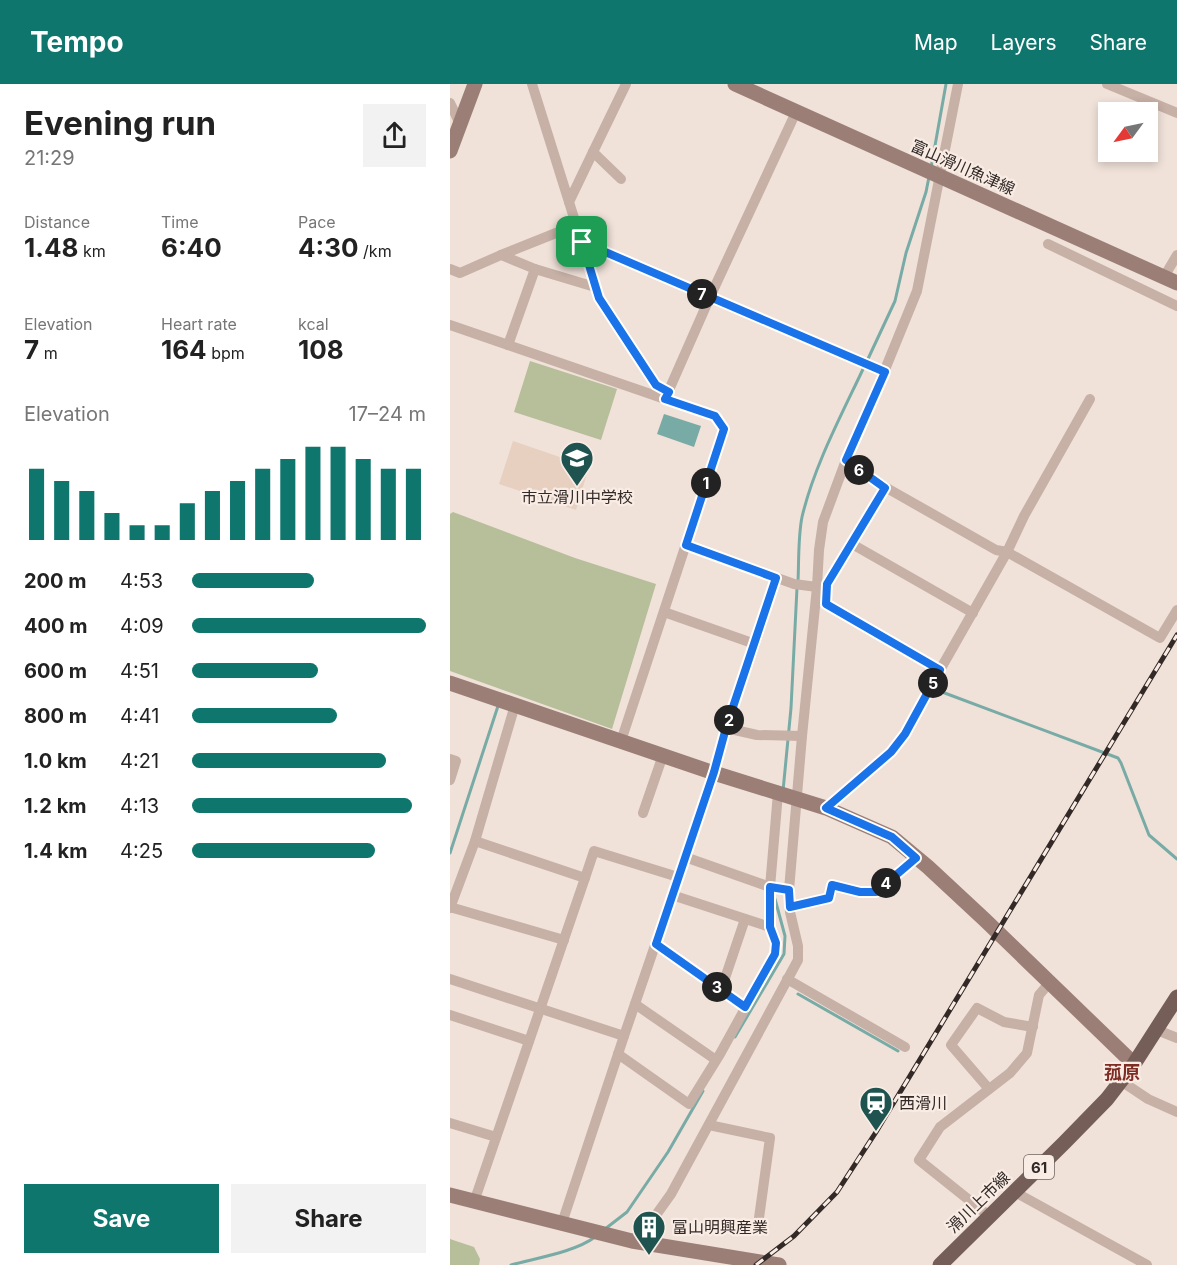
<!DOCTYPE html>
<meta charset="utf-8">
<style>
:root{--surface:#fff;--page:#f2f2f2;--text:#222;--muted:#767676;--accent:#0f766e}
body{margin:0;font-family:Inter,"Noto Sans JP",sans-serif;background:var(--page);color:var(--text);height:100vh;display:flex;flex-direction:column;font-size:22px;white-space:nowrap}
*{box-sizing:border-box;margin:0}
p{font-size:20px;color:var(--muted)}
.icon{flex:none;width:33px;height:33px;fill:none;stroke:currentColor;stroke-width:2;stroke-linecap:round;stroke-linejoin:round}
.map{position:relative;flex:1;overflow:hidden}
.details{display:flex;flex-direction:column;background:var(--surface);width:450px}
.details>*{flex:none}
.needle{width:39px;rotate:237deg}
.tools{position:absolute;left:648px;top:18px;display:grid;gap:12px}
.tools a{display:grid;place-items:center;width:60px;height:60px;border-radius:0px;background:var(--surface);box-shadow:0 3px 9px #0003;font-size:30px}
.pin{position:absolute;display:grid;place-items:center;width:51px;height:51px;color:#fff;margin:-26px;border-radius:12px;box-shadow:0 3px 9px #0006}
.km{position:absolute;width:30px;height:30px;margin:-15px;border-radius:50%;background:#222;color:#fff;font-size:16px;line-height:30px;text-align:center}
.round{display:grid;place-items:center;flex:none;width:63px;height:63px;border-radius:0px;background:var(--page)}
.headline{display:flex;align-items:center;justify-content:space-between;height:102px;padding:0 24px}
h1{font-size:33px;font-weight:700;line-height:45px}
.figures{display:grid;grid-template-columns:repeat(3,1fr);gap:9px;height:102px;padding:6px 24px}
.figures div{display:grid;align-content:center}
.figures b{font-size:26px;font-weight:700}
.figures small{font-size:16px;font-weight:400}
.figures p{font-size:16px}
.chart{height:168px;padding:12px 24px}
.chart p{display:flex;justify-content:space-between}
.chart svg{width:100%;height:108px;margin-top:6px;stroke:var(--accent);stroke-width:6}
.action{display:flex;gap:12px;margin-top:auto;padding:12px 24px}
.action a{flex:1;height:69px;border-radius:0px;background:var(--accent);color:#fff;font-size:24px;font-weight:700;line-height:69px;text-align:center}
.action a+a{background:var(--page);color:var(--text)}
ul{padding:0 24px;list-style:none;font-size:20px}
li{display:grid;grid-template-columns:96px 72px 1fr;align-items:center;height:45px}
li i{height:15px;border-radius:8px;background:var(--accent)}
header{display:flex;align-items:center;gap:36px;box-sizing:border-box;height:84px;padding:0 30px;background:var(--accent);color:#fff}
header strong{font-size:28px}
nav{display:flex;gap:33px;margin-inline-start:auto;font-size:21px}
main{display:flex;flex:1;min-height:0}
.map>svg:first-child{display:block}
.green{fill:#b7be9a}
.plaza{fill:#e7d0c0}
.water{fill:#79aba6}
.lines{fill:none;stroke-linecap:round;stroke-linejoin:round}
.stream{stroke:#79aba6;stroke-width:3}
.lane{stroke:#c7b0a6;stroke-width:5}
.street{stroke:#c7b0a6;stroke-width:10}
.secondary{stroke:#9b7f77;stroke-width:15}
.primary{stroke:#755d58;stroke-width:15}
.rail-casing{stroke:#332926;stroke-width:5}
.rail{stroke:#f8ece5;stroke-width:3;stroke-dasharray:9;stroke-linecap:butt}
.route-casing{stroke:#fff;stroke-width:12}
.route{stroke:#1a73e8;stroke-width:8}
.labels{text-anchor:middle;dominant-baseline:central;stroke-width:4.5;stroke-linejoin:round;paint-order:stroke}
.shield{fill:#f8ece5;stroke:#6e645f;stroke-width:1.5}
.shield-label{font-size:15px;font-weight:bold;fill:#332926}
.street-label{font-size:16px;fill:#332926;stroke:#f8ece5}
.poi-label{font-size:16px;fill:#332926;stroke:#f8ece5;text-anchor:start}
.neighbourhood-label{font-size:18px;font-weight:bold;fill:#7f2c23;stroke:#f8ece5}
</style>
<header>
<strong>Tempo</strong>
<nav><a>Map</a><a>Layers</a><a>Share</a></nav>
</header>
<main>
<section class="details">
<div class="headline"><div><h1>Evening run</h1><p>21:29</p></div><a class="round"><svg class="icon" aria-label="share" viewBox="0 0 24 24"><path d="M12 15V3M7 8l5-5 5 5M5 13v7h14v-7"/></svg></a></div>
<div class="figures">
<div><p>Distance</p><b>1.48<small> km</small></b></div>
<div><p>Time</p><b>6:40</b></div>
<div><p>Pace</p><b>4:30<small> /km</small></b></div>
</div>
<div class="figures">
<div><p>Elevation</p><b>7<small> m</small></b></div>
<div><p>Heart rate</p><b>164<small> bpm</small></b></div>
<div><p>kcal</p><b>108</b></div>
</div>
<div class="chart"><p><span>Elevation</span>17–24 m</p>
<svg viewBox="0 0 160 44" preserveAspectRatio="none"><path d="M5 44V15M15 44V20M25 44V24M35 44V33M45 44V38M55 44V38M65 44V29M75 44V24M85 44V20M95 44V15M105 44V11M115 44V6M125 44V6M135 44V11M145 44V15M155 44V15"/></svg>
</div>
<ul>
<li><b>200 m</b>4:53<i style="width:52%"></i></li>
<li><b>400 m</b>4:09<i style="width:100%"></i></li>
<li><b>600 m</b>4:51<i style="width:54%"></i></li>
<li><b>800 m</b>4:41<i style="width:62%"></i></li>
<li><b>1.0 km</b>4:21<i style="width:83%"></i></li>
<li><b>1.2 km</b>4:13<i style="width:94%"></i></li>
<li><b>1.4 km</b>4:25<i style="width:78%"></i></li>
</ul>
<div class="action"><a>Save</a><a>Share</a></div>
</section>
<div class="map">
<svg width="727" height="1181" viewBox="0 0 727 1181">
<rect width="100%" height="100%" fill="#f0e2d9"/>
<g class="green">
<polygon points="80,277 167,305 151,356 64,328"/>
<polygon points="3,428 125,474 206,500 162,645 0,587 0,430"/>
<polygon points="0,1155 24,1163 30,1175 29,1181 0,1181"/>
</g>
<polygon class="plaza" points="63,357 139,383 126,426 49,400"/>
<polygon class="water" points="214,330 251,342 244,363 207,350"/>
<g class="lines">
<g class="stream">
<polyline points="481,84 496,0"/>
<polyline points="417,277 445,217 456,169 476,108 479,93"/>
<path d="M 348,497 C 349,476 348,453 352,433 C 364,382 392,330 414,283"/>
<polyline points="492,608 668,674 671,679 699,751 727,775"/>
<polyline points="333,707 341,624 347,504"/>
<polyline points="0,769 48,622"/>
<polyline points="348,910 448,967"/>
<polyline points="285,953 334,870 335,852 325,815"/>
<polyline points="155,1145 177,1128 218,1068 253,1007"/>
<path d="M 61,1181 C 86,1174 125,1168 145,1153"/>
</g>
<polyline class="lane" points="340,823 379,815 382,801 410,808 425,808 464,775"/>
<g class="street">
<polyline points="82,0 119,118"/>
<polyline points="657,0 727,29"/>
<polyline points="0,19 10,40"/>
<polyline points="143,68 176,0"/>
<polyline points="171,95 143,68 119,118 149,214 206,301 219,307"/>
<polyline points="132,158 434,288"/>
<polyline points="598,160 727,222"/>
<polyline points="51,171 126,141"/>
<polyline points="0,185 10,189 51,171 85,185 58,261"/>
<polyline points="85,185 145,203"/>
<polyline points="714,193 727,171"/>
<polyline points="0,241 215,315"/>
<polyline points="396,376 435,403 546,466 557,468 710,554 727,526"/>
<polyline points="402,460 435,403"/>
<polyline points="236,461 344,500 367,503"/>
<polyline points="214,528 305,560 326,494"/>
<polyline points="305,560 276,644 307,651 352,652"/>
<polyline points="490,586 376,520 377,500 402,460 523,529"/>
<polyline points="171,657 274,345 265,332 215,315 260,213 346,28"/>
<polyline points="0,675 6,677 0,696"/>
<polyline points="376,724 441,668 455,650 490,586 557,468 574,432 640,315"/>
<polyline points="193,729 213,671"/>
<polyline points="235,773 320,803 339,806"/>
<polyline points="135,794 144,767 228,793"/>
<polyline points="0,823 114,856"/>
<polyline points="0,824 25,757 65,621"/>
<polyline points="320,843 320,803 328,709"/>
<polyline points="206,860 295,923"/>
<polyline points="0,895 174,952"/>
<polyline points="337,895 455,963"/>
<polyline points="271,906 295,835"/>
<polyline points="185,920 266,976"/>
<polyline points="0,931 79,957"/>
<polyline points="707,946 727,954"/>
<polyline points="168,970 239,1020 270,970 325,870 326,859 320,843 222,811"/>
<polyline points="671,997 698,1015 727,1028"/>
<polyline points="539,1005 501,961 527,924 554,938 583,943"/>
<polyline points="0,1039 46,1053"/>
<polyline points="259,1041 320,1054 309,1134"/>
<polyline points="563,1107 697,1181"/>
<polyline points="24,1118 135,794 25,757"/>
<polyline points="539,1132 469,1076 490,1043 560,989 577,969 589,911 600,898"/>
<polyline points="112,1139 174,952 264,689 276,644"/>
<polyline points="182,1157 201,1138 221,1110 348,876 348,862 340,828 339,806 352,652 367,503 369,466 373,438 396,376 434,288 467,207 508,0"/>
</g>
<g class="secondary">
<polyline points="285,0 727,199"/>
<polyline points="0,67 25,0"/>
<polyline points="0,599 264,689 376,724 442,753 478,783 535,836 684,980"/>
<polyline points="0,1111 182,1157 329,1181"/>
</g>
<polyline class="primary" points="490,1181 614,1059 657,1015 684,980 727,913"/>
<defs>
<polyline id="rail" points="306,1181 344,1152 387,1108 426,1048 727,551"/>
</defs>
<use href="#rail" class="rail-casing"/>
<use href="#rail" class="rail"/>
</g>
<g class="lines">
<defs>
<polygon id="route" points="132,158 435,288 396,376 435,404 377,500 376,520 490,586 455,650 441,668 376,724 442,753 466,774 426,808 410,808 382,801 379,814 340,823 339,806 320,803 320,843 326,859 325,870 295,923 206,860 264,688 276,644 326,494 236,461 274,345 265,332 215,315 219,308 206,301 149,214"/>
</defs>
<use href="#route" class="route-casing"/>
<use href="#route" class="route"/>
</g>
<defs>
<symbol id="school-pin" viewBox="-11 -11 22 30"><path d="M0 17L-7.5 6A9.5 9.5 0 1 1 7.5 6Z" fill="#1e534f" stroke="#f8ece5"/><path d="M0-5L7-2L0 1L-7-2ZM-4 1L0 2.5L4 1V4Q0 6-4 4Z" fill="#fff"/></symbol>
<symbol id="station-pin" viewBox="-11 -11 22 30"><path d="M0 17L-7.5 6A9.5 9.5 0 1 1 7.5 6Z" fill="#1e534f" stroke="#f8ece5"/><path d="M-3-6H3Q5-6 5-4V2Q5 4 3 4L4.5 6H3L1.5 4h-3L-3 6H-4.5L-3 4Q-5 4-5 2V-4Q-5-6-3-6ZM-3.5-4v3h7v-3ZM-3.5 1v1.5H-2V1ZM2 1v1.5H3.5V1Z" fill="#fff"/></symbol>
<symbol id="building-pin" viewBox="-11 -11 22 30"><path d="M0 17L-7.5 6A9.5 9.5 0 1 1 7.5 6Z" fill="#1e534f" stroke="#f8ece5"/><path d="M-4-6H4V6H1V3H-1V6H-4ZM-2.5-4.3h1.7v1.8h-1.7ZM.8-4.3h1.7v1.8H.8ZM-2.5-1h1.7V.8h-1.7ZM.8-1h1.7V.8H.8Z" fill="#fff"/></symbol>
</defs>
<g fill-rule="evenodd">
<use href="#school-pin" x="108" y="355" width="38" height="52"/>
<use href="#station-pin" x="407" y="1000" width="38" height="52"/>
<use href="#building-pin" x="180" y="1124" width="38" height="52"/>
</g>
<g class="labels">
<rect class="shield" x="574" y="1071" width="30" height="24" rx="4.5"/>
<g class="shield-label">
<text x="589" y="1083">61</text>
</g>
<g class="street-label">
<text transform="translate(513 83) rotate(24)">富山滑川魚津線</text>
<text transform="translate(528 1118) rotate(-44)">滑川上市線</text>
</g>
<g class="poi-label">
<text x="127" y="413" text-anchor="middle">市立滑川中学校</text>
<text x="449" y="1019">西滑川</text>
<text x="222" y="1143">富山明興産業</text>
</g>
<g class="neighbourhood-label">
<text x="672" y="988">菰原</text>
</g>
</g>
</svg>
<div class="tools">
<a><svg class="needle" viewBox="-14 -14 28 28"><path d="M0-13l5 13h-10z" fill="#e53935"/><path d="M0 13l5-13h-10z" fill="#767676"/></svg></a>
</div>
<div class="pin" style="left:132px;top:158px;background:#1e9e55"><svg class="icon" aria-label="arrive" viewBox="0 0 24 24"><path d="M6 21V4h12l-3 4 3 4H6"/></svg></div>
<b class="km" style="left:256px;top:399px">1</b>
<b class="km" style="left:279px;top:636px">2</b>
<b class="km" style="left:267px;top:903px">3</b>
<b class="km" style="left:436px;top:799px">4</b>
<b class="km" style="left:483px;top:599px">5</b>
<b class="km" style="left:409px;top:386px">6</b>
<b class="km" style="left:252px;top:210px">7</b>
</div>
</main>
